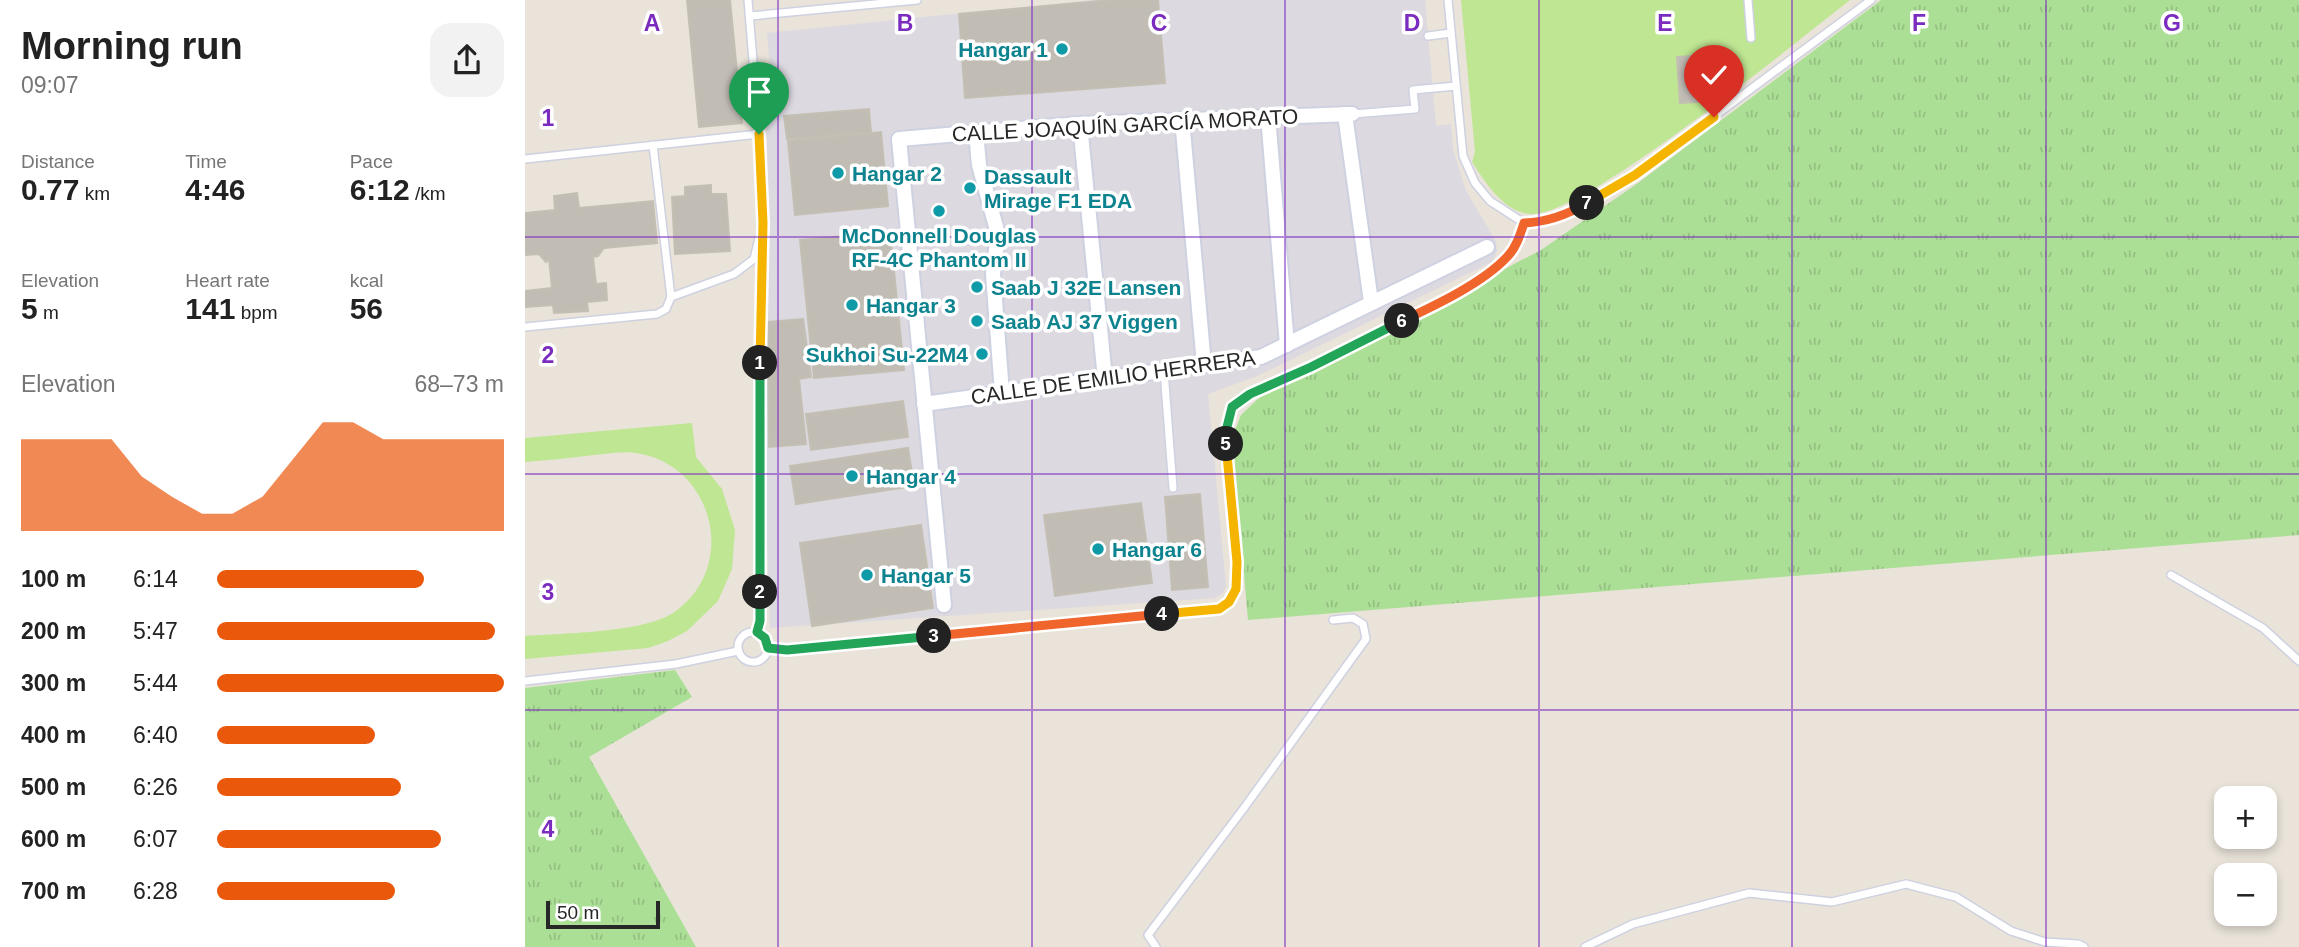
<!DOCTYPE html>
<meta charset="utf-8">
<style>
:root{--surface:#fff;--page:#f2f2f2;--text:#222;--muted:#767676;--accent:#ea580c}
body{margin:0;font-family:Helvetica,sans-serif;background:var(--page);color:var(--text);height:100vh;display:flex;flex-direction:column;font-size:26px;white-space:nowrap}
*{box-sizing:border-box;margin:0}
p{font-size:23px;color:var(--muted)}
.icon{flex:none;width:38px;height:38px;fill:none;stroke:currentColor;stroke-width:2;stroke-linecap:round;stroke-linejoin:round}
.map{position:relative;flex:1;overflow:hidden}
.panel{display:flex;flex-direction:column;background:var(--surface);width:525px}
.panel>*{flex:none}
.buttons{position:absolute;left:1689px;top:786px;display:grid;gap:14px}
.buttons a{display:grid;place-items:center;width:63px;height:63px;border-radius:14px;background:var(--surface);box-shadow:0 4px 10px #0003;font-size:35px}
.scale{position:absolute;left:21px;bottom:18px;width:114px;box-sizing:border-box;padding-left:7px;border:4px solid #272727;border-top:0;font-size:19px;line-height:24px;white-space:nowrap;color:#272727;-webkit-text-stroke:5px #fff;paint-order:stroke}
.pin{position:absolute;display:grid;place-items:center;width:60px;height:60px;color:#fff;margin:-72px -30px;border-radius:50% 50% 50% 0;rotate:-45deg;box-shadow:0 0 7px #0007}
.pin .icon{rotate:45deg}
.km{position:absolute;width:35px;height:35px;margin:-18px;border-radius:50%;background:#222;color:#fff;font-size:19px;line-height:35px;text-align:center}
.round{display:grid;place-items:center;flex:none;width:74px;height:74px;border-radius:21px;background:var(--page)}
.headline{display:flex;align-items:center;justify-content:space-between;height:119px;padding:0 21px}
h1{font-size:38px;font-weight:700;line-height:52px}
.stats{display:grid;grid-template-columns:repeat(3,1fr);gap:10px;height:119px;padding:7px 21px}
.stats div{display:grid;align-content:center}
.stats b{font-size:30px;font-weight:700}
.stats small{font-size:19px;font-weight:400}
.stats p{font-size:19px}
.chart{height:196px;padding:14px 21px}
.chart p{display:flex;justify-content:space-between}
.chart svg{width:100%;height:126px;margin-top:7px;fill:var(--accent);opacity:.7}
ul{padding:0 21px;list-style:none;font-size:23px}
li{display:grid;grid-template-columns:112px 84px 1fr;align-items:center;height:52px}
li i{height:18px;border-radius:9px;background:var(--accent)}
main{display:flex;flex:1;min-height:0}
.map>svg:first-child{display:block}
.industrial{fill:#dcd9e1}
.grass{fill:url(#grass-tufts)}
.pitch{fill:#bfe692}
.building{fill:#c1bdb5;stroke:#c4bfb3;stroke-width:2}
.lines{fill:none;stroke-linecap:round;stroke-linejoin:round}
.lane-casing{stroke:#ced1e0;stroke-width:10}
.street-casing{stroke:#ced1e0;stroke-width:18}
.lane{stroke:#fff;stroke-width:7}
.street{stroke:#fff;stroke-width:14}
.split-1-casing{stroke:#fff;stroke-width:14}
.split-2-casing{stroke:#fff;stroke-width:14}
.split-3-casing{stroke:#fff;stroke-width:14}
.split-4-casing{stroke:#fff;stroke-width:14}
.split-5-casing{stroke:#fff;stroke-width:14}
.split-6-casing{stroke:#fff;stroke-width:14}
.split-7-casing{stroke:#fff;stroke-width:14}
.split-8-casing{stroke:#fff;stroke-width:14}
.split-1{stroke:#f5b400;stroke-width:9}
.split-2{stroke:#22a559;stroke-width:9}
.split-3{stroke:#22a559;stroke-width:9}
.split-4{stroke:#f0652b;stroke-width:9}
.split-5{stroke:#f5b400;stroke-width:9}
.split-6{stroke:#22a559;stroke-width:9}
.split-7{stroke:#f0652b;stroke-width:9}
.split-8{stroke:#f5b400;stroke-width:9}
.grid{fill:none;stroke:#7b2cbf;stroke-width:2;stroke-opacity:0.55}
.culture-dot{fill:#0f9aa8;stroke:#fff;stroke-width:2.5}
.labels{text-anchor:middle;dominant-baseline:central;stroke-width:7;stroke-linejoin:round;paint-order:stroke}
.culture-label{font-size:21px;font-weight:bold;fill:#0d838f;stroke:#fff;text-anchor:start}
.street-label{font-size:21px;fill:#272727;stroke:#fff}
.grid-label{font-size:23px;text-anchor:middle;font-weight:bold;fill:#7b2cbf;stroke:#fff;stroke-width:7;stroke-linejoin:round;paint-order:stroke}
</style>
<main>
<section class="panel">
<div class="headline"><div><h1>Morning run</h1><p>09:07</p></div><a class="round"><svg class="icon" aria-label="share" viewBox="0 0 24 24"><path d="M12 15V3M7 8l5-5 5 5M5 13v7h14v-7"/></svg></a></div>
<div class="stats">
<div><p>Distance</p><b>0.77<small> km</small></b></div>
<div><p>Time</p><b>4:46</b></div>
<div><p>Pace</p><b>6:12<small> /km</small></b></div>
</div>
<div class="stats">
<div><p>Elevation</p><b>5<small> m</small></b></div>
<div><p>Heart rate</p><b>141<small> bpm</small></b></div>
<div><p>kcal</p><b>56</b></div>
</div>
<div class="chart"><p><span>Elevation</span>68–73 m</p>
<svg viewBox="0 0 160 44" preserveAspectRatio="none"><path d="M0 44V12L10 12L20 12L30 12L40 25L50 32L60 38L70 38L80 32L90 19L100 6L110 6L120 12L130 12L140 12L150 12L160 12V44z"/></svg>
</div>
<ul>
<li><b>100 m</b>6:14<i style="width:72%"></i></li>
<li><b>200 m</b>5:47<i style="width:97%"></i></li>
<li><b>300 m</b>5:44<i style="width:100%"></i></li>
<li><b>400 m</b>6:40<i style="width:55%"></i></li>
<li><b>500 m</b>6:26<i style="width:64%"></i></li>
<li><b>600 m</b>6:07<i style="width:78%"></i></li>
<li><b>700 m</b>6:28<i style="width:62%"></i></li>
</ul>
</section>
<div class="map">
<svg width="1774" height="947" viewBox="0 0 1774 947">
<defs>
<pattern id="grass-tufts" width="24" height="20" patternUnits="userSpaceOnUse" patternTransform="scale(1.75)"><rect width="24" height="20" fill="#acdf96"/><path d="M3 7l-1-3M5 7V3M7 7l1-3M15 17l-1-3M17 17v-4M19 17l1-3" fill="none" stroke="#94bf81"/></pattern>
</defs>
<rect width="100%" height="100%" fill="#e9e3d9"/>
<polygon class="industrial" points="568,0 900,0 911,126 926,124 928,149 941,191 971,241 972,251 967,262 732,376 683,394 701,586 698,593 690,598 245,628 239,446 242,119 249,117 242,33"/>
<g class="grass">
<polygon points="1356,0 1774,0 1774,535 723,620 707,438 716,415 735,397 1016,250 1113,183"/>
<polygon points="150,670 167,697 64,757 171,947 0,947 0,688"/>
</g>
<g class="pitch">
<path d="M 936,0 L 1325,0 C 1276,38 1053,222 1004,214 C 977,210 961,183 947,162 L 950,152 Z"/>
<path d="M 167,423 L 171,457 L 197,489 L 210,530 L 207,569 L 193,601 L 162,631 L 143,641 L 123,648 L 0,659 L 0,636 C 38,633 122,633 151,611 C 214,565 188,464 111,453 C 97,451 83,454 69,455 C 46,458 23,460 0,462 L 0,438 Z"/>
</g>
<g class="building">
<polygon points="162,0 205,0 217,123 174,127"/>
<polygon points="585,0 633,0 640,83 440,98 434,14"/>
<polygon points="1185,55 1188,101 1155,103 1152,57"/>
<polygon points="344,109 346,132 262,139 259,116"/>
<polygon points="356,132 363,206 270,215 263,141"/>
<polygon points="186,185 186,194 201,194 205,251 150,254 147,197 160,196 160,187"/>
<polygon points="52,193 54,208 128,201 132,243 79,248 73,256 68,257 71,284 81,283 82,300 62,302 63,311 29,313 28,305 0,307 0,291 27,288 24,259 21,262 14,254 0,255 0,213 30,210 29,196"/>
<polygon points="365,232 379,370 289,378 275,240"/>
<polygon points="278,319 286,377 274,379 281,444 244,447 243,322"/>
<polygon points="378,401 383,437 286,450 281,414"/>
<polygon points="383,448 389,486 271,504 265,466"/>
<polygon points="675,494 683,587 647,590 640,497"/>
<polygon points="616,503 627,583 530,596 519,515"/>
<polygon points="396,525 408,608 287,626 275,543"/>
</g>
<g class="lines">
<defs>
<g id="lane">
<polyline points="223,0 234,134 237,226"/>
<polyline points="923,0 938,156 950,183 965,201 999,223 1020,222 1048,211 1110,175 1346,0"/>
<polyline points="1223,0 1226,38"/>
<polyline points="225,16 392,0"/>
<polyline points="903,36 926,33"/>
<polyline points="828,114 890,109 888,90 931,86"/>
<polyline points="0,159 234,134"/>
<polyline points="146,297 209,274 229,259 234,238"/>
<polyline points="0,327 132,314 141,309 146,297 128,145"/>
<polyline points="639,371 648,488"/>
<polyline points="1646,575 1738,628 1774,661"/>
<circle cx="228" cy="647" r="15"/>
<polyline points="232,632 235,621 233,433 238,223"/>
<path d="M 243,648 L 262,650 L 694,609 C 702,603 708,598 711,589 C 722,549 685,430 709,405 C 728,386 761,378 785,367 C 836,344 887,318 936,290 C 952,280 971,270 983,256 C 992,246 995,235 999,223"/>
<polyline points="0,681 151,664 213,651"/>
<polyline points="631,947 623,935 719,808 841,639 838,624 828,618 808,620"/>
<polyline points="1060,947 1108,924 1224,893 1307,902 1381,884 1431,897 1486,931 1520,942 1553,944 1559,947"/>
</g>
<g id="street">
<polyline points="820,114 846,302"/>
<polyline points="743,116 762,345"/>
<polyline points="657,119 679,365"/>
<polyline points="555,124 580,379"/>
<polyline points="451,132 454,165 473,234 468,274 477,393"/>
<polyline points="399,404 736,357 962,247"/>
<polyline points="419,605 374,139 555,124 827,114"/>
</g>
</defs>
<use href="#lane" class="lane-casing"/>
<use href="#street" class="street-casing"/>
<use href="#lane" class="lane"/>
<use href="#street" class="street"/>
</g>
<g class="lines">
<defs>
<polyline id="split-1" points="234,134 238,223 235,363"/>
<polyline id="split-2" points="235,363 235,592"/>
<polyline id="split-3" points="235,592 235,621 232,632 240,638 243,648 262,650 409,636"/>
<polyline id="split-4" points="409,636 637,614"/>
<polyline id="split-5" points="637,614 694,609 704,602 711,589 712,562 701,444"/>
<polyline id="split-6" points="701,444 700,435 707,407 725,394 786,367 877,321"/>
<path id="split-7" d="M 877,321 C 909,306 958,283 982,257 C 991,248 995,235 999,223 C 1023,222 1042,215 1062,203"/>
<polyline id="split-8" points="1062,203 1110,175 1189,117"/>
</defs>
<use href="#split-1" class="split-1-casing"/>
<use href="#split-2" class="split-2-casing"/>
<use href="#split-3" class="split-3-casing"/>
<use href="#split-4" class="split-4-casing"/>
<use href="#split-5" class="split-5-casing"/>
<use href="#split-6" class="split-6-casing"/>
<use href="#split-7" class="split-7-casing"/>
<use href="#split-8" class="split-8-casing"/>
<use href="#split-1" class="split-1"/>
<use href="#split-2" class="split-2"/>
<use href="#split-3" class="split-3"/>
<use href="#split-4" class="split-4"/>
<use href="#split-5" class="split-5"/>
<use href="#split-6" class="split-6"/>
<use href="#split-7" class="split-7"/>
<use href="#split-8" class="split-8"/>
</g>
<path class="grid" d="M 253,0 L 253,947M 507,0 L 507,947M 760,0 L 760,947M 1014,0 L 1014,947M 1267,0 L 1267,947M 1521,0 L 1521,947M 0,237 L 1774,237M 0,474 L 1774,474M 0,710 L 1774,710"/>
<g class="culture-dot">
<circle cx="537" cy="49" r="7"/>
<circle cx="313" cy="173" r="7"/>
<circle cx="445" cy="188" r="7"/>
<circle cx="414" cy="211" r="7"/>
<circle cx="452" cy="287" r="7"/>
<circle cx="327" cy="305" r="7"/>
<circle cx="452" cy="321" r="7"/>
<circle cx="457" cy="354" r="7"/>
<circle cx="327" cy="476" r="7"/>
<circle cx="573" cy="549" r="7"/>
<circle cx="342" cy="575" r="7"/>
</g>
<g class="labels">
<g class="culture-label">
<text x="523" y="49" text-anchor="end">Hangar 1</text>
<text x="327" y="173">Hangar 2</text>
<text x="459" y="176">Dassault<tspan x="459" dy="24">Mirage F1 EDA</tspan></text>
<text x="414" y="235" text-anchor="middle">McDonnell Douglas<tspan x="414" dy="24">RF-4C Phantom II</tspan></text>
<text x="466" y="287">Saab J 32E Lansen</text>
<text x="341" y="305">Hangar 3</text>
<text x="466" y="321">Saab AJ 37 Viggen</text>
<text x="443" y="354" text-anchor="end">Sukhoi Su-22M4</text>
<text x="341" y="476">Hangar 4</text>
<text x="587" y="549">Hangar 6</text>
<text x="356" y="575">Hangar 5</text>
</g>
<g class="street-label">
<text transform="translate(600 125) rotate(-3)">CALLE JOAQUÍN GARCÍA MORATO</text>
<text transform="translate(588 377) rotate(-8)">CALLE DE EMILIO HERRERA</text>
</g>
</g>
<g class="grid-label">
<text x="127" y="31">A</text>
<text x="380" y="31">B</text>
<text x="634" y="31">C</text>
<text x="887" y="31">D</text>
<text x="1140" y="31">E</text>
<text x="1394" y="31">F</text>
<text x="1647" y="31">G</text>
<text x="23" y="126">1</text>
<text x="23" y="363">2</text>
<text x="23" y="600">3</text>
<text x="23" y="837">4</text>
</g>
</svg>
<div class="buttons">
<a>+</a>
<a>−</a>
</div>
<div class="scale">50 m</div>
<div class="pin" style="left:234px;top:134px;background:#1e9e55"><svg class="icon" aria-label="arrive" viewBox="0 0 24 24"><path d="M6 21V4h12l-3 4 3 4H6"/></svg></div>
<div class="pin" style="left:1189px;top:117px;background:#d93025"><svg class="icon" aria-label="check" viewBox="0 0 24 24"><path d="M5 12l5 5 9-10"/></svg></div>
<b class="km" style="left:235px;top:363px">1</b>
<b class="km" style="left:235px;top:592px">2</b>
<b class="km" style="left:409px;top:636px">3</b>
<b class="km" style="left:637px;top:614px">4</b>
<b class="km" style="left:701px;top:444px">5</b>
<b class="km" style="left:877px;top:321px">6</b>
<b class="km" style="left:1062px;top:203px">7</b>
</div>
</main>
